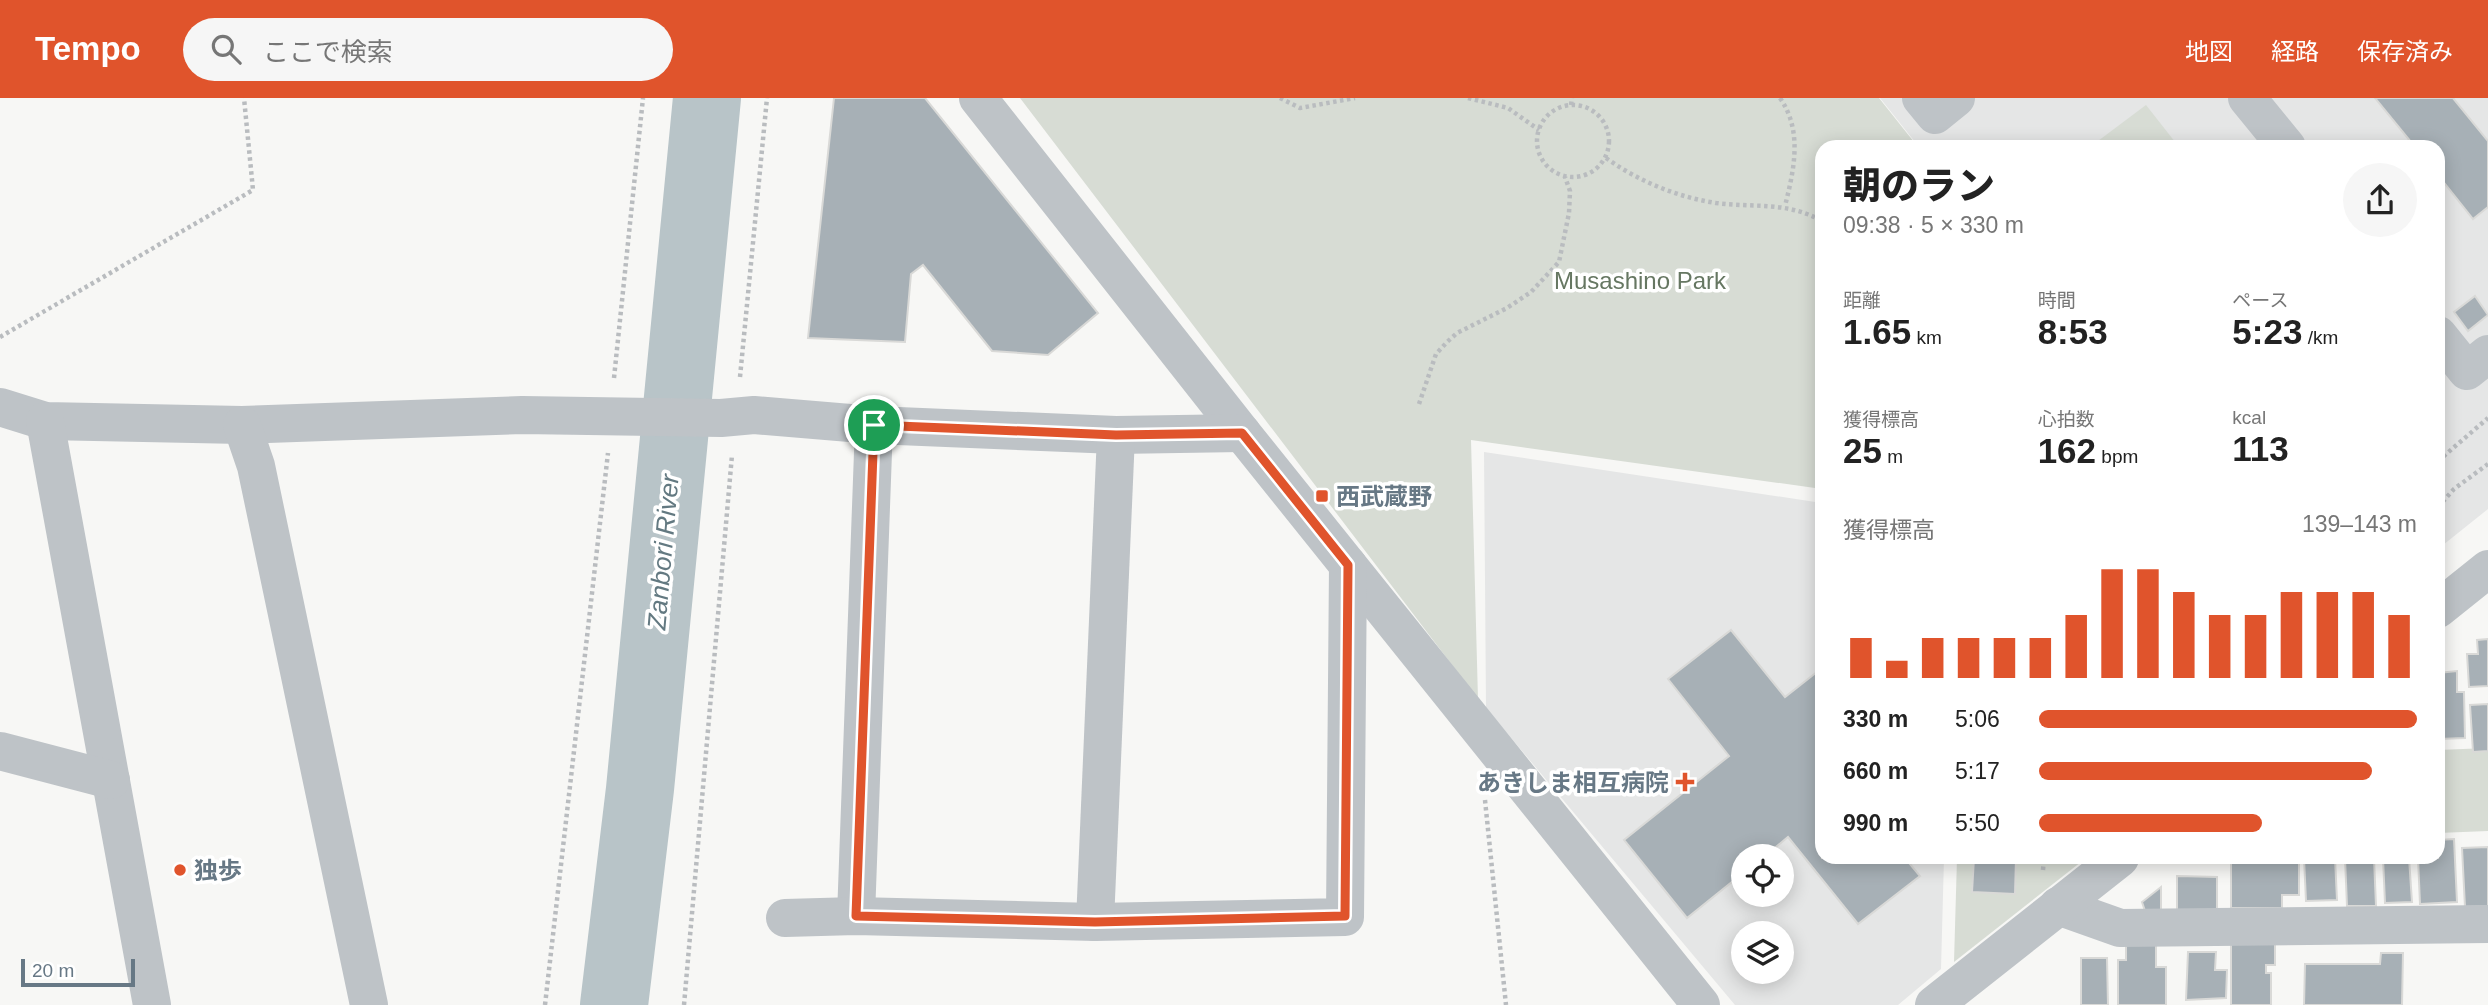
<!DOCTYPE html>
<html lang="ja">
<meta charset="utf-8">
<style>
:root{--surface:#fff;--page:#f6f6f6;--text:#222;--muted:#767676;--accent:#e0542c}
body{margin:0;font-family:Arial,"Noto Sans JP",sans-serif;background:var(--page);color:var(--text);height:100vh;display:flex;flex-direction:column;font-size:26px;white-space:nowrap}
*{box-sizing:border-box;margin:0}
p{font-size:23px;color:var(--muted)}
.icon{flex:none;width:38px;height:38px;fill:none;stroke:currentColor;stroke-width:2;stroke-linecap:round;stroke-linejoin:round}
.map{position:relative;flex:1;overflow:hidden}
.drawer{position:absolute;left:1815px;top:42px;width:630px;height:724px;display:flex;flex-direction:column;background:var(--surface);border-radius:21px;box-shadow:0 4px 18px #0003}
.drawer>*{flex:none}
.fabs{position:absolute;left:1731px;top:746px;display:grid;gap:14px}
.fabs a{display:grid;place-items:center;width:63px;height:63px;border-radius:50%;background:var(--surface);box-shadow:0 4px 18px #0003;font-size:35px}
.scale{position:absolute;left:21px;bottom:18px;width:114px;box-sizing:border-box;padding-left:7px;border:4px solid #677885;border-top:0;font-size:19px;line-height:24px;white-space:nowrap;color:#677885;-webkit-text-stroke:5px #fff;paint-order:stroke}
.pin{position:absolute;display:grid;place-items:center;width:60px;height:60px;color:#fff;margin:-30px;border:4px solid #fff;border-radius:50%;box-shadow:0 2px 7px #0007}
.round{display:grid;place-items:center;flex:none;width:74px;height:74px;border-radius:37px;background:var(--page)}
.headline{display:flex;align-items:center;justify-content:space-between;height:119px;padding:0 28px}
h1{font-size:38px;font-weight:800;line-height:52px}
.stats{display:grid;grid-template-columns:repeat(3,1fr);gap:10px;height:119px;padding:7px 28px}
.stats div{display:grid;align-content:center}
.stats b{font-size:35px;font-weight:800}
.stats small{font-size:19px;font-weight:400}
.stats p{font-size:19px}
.chart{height:196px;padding:14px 28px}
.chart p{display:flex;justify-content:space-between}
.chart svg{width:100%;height:126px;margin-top:7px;stroke:var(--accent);stroke-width:6}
ul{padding:0 28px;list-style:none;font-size:23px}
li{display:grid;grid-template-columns:112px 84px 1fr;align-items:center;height:52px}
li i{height:18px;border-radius:9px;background:var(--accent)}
header{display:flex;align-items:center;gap:42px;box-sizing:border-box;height:98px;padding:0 35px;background:var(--accent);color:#fff}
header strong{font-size:33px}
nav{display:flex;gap:38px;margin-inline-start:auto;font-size:24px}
.search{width:490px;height:63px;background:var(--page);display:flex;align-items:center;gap:18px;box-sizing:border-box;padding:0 24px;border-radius:38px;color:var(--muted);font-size:26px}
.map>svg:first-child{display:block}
.built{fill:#e5e6e6;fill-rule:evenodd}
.green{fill:#d7dcd4}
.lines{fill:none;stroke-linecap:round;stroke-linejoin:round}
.river{stroke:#b8c4c8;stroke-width:68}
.building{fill:#a7b0b6;stroke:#d9d9d7;stroke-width:2}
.path{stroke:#b9bcbf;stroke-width:4.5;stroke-dasharray:3.5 3.5;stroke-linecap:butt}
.minor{stroke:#bec3c7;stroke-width:38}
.route-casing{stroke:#fff;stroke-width:14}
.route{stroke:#e0542c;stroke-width:9}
.poi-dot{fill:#e0542c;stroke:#fff;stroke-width:2.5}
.labels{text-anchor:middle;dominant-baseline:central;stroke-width:7;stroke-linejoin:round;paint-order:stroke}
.park-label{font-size:24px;fill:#667762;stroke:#fff}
.poi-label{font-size:24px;font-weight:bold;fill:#677885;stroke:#fff;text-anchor:start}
.water-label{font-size:26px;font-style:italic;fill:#637981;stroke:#fff}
</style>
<header>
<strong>Tempo</strong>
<div class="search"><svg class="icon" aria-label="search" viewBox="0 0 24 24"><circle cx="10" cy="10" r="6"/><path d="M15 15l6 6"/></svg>ここで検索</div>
<nav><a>地図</a><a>経路</a><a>保存済み</a></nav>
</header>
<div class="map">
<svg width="2488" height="907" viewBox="0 0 2488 907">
<rect width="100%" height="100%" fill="#f7f7f5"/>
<g class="built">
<polygon points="1880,0 2488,0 2488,411 2438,451 2438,49 1919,49"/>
<path d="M 1484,354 L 1822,405 L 1822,760 L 1944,760 L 1941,871 L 1898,907 L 1735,907 L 1486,610 ZM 1743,758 L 1782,758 L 1782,796 L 1743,796 ZM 1743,835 L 1782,835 L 1782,873 L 1743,873 Z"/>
</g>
<g class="green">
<polygon points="1020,0 1879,0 1918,49 1822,49 1822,391 1471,342 1478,601"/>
<polygon points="2146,7 2179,49 2090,49"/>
<polygon points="2488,650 2488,733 2438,735 2438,652"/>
<polygon points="1957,760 2086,760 1954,864"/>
</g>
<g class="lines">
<polyline class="river" points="614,907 640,691 707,0"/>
</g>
<g class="building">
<polygon points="834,0 925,0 1098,215 1048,257 992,253 923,167 911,176 905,244 808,240"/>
<polygon points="2375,0 2453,0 2488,43 2488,109 2473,121 2438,77 2438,49 2415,49"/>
<polygon points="2475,198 2488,217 2468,233 2454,214"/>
<polygon points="1731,532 1785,599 1822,570 1822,760 1905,760 1920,778 1858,826 1788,739 1765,758 1743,758 1743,775 1687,820 1624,742 1729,658 1668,581"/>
<polygon points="2488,541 2488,588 2469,589 2467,556 2478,556 2477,542"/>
<polygon points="2457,573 2457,594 2464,594 2465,640 2438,641 2438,575"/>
<polygon points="2488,606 2488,653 2473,654 2470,607"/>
<polygon points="2438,736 2438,742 2454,741 2457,804 2420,806 2418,760 2438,760"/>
<polygon points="2488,749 2488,808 2465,809 2462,750"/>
<polygon points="1974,760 2016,760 2015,796 1972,794"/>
<polygon points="2231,760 2299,760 2299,797 2282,797 2282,810 2231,810"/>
<polygon points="2304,760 2335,760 2337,802 2306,803"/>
<polygon points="2345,760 2374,760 2376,808 2347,808"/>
<polygon points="2383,760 2409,760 2412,804 2385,805"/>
<polygon points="2177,778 2217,779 2217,812 2177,812"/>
<polygon points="2161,789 2161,816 2146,816 2142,804"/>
<polygon points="2126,845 2156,847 2156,869 2166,869 2166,907 2118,907 2118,862 2126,862"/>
<polygon points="2231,846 2275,846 2275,867 2266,867 2266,875 2271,875 2271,907 2231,907"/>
<polygon points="2188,854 2216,854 2215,872 2227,872 2226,900 2186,902"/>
<polygon points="2381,855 2403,855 2402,907 2304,907 2305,866 2380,866"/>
<polygon points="2081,860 2107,860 2108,907 2081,907"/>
</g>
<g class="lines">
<g class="path">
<polyline points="1280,0 1300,10 1355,0"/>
<polyline points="1468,0 1508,10 1539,32"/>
<path d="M 1780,0 C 1803,33 1794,72 1785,108"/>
<circle cx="1573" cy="43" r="36"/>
<polyline points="1571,7 1572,0"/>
<path d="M 1606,60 C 1638,83 1677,99 1716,105 C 1754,110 1787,103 1822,123"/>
<polyline points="0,239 253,92 244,0"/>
<polyline points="740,279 767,0"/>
<polyline points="614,280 643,0"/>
<polyline points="1419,306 1436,256 1447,244 1457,235 1507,210 1531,194 1559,164 1569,115 1570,93 1565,79"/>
<polyline points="2438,363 2488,320"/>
<polyline points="2438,409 2454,391 2488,366"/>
<polyline points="1485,702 1506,907"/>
<polyline points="2043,772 2044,760"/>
<polyline points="545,907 608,355"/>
<polyline points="684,907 732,357"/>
</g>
<g class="minor">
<polyline points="978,0 1242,335 1701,907"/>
<polyline points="1921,0 1935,17 1956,0"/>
<polyline points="2247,0 2287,49"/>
<polyline points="2438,237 2467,273 2488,256"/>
<polyline points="0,309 45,323 242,327 522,317 721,320 754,317 874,327 1116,337 1242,335"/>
<polyline points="45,323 152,907"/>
<polyline points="242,327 256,368 369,907"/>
<polyline points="2438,511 2488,471"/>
<polyline points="0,653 111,682"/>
<polyline points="2058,808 2120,830 2488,826"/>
<polyline points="856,818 874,327"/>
<polyline points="785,820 856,818 1095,824 1345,819 1348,467"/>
<polyline points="1095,824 1116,337"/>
<polyline points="1934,907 2120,760"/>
</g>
</g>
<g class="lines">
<defs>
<polygon id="route" points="874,327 1116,337 1242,335 1348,467 1345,818 1095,824 856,818"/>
</defs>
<use href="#route" class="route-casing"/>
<use href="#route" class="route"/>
</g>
<g class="poi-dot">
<rect x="1315" y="391" width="14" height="14" rx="3.5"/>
<path d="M1681.5 673.5h7v7h7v7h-7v7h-7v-7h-7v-7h7z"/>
<circle cx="180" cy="772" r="7"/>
</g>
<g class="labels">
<g class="park-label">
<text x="1640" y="182">Musashino Park</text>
</g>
<g class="poi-label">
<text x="1336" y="398">西武蔵野</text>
<text x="1669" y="684" text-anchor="end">あきしま相互病院</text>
<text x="194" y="772">独歩</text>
</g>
<g class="water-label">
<text transform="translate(663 454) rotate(-85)">Zanbori River</text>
</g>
</g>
</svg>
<div class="fabs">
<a><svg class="icon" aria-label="locate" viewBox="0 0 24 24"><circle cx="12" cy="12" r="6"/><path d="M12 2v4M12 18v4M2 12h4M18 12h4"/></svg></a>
<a><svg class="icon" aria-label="layers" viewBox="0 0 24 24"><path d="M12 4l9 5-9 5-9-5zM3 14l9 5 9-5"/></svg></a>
</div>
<div class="scale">20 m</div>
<div class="pin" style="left:874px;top:327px;background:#1e9e55"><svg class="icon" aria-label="arrive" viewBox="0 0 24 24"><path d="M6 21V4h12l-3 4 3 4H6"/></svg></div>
<section class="drawer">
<div class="headline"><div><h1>朝のラン</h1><p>09:38 · 5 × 330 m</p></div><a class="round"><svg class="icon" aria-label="share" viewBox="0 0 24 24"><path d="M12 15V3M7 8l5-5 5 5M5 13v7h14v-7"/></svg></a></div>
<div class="stats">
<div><p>距離</p><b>1.65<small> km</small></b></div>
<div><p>時間</p><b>8:53</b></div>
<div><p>ペース</p><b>5:23<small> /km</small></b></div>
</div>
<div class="stats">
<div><p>獲得標高</p><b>25<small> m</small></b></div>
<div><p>心拍数</p><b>162<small> bpm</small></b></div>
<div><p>kcal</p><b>113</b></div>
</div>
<div class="chart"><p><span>獲得標高</span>139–143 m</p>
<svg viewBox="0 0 160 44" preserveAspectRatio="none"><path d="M5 44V30M15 44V38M25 44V30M35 44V30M45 44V30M55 44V30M65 44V22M75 44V6M85 44V6M95 44V14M105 44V22M115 44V22M125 44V14M135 44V14M145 44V14M155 44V22"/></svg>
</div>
<ul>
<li><b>330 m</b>5:06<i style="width:100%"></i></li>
<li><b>660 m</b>5:17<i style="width:88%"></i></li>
<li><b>990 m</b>5:50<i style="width:59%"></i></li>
</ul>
</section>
</div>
